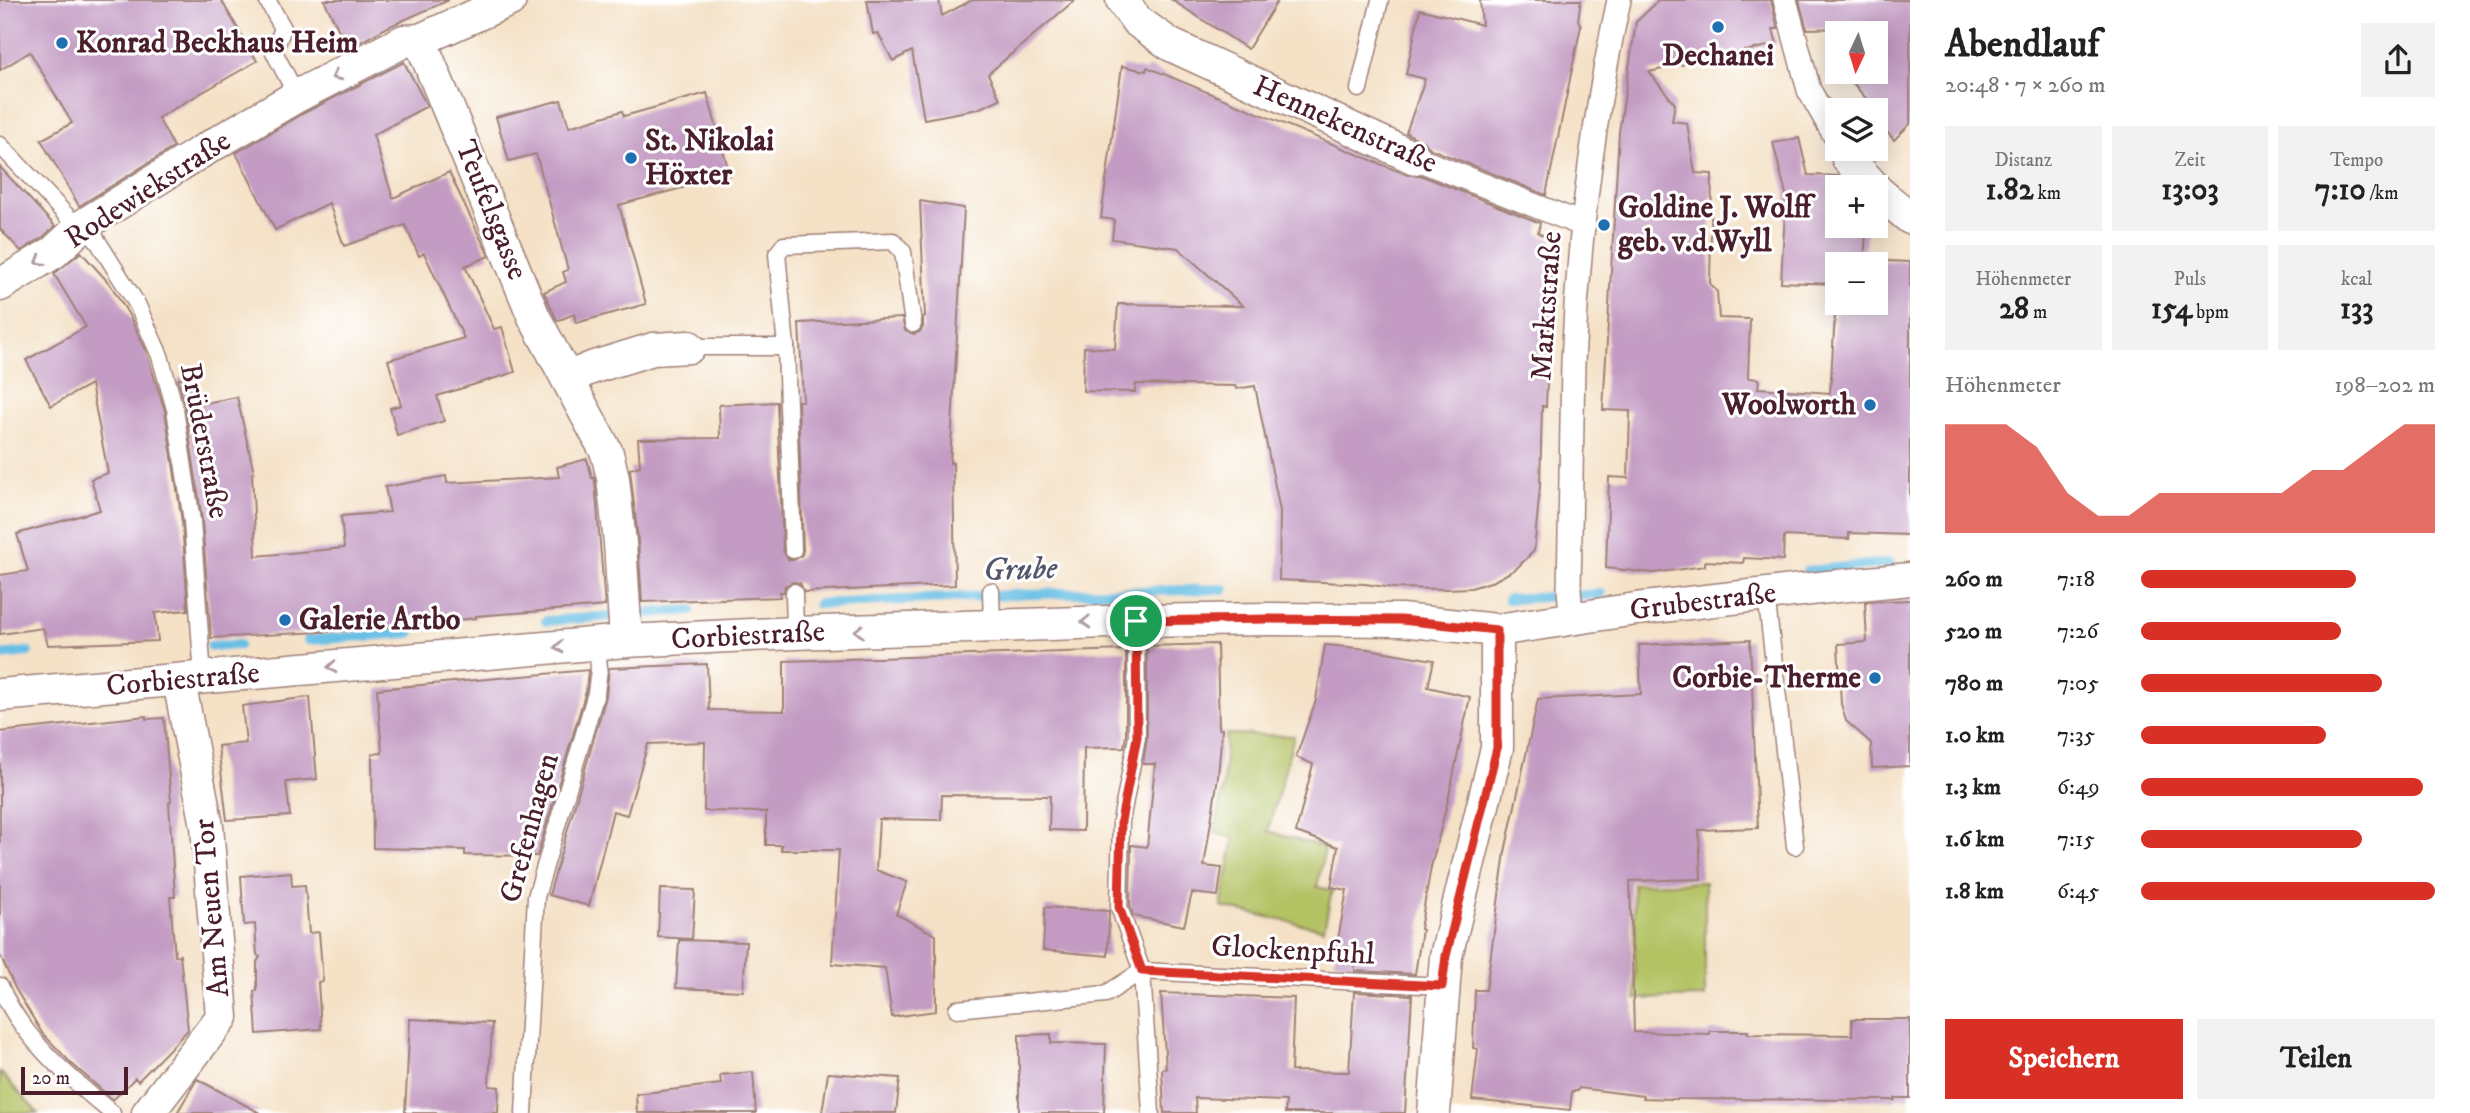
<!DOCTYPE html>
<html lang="de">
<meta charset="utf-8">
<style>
:root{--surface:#fff;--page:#f2f2f2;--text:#222;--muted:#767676;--accent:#d93025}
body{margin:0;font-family:"IM FELL DW Pica",serif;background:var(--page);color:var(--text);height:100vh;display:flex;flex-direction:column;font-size:26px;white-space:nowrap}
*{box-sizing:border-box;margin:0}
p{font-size:23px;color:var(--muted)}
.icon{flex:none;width:38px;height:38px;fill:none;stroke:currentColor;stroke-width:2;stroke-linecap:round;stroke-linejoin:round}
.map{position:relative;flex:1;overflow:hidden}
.drawer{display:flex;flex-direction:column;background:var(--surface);width:560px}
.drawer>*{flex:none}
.needle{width:46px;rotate:184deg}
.controls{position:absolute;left:1825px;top:21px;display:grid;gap:14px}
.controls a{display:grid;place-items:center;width:63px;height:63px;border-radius:0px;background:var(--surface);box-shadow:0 4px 18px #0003;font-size:35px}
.scale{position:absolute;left:21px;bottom:18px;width:107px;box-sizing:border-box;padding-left:7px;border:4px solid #4a1f2b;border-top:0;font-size:19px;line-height:24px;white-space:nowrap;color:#4a1f2b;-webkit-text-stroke:5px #fff;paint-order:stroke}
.pin{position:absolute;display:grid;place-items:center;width:60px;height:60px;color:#fff;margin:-30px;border:4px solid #fff;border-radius:50%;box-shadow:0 2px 7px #0007}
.round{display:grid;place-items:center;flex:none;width:74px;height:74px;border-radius:0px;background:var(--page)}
.head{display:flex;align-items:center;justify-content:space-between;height:119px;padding:0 35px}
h1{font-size:38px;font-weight:700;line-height:52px}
.stats{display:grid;grid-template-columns:repeat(3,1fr);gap:10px;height:119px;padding:7px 35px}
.stats div{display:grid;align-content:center;border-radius:0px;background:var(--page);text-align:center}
.stats b{font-size:30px;font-weight:700}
.stats small{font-size:19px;font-weight:400}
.stats p{font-size:19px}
.chart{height:196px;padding:14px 35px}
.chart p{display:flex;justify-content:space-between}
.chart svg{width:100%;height:126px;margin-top:7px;fill:var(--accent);opacity:.7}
.cta{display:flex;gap:14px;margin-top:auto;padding:14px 35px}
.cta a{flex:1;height:80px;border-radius:0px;background:var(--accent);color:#fff;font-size:28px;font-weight:700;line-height:80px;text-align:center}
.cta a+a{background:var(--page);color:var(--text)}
ul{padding:0 35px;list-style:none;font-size:23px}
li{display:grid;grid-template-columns:112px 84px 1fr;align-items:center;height:52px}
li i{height:18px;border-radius:9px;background:var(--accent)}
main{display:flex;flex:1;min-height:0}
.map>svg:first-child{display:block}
.green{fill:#b3c264;stroke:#7e7048;stroke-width:2}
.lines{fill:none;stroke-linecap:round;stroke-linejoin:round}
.stream{stroke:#68bfe5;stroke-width:10}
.building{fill:#c39bc3;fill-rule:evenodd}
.service-casing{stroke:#9f8078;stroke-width:19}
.pedestrian-casing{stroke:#9f8078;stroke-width:26}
.minor-casing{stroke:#9f8078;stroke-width:35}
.service{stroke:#fff;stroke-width:16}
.pedestrian{stroke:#fff;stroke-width:23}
.minor{stroke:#fff;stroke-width:32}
.oneway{stroke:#ae9aa0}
.route-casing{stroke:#fff;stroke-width:14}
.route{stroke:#d93025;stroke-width:9}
.poi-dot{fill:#1f6fb2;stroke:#fff;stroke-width:2.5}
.labels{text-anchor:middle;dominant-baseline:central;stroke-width:6;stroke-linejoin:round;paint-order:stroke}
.poi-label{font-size:30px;font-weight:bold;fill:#4a1f2b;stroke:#fff;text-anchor:start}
.street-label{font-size:30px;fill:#4a1f2b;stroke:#fff}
.water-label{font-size:32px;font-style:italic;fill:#54576c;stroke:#fff}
</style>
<main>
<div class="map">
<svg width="1910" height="1113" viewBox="0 0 1910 1113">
<rect width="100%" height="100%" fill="#fff"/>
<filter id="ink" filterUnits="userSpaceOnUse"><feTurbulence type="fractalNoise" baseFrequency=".0143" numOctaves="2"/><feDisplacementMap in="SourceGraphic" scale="14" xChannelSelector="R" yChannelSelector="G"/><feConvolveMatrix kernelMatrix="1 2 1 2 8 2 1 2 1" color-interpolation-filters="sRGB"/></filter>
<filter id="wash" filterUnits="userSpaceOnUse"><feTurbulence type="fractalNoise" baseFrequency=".00686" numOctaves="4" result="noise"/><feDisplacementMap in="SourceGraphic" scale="28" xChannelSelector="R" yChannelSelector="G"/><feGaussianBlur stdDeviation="1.57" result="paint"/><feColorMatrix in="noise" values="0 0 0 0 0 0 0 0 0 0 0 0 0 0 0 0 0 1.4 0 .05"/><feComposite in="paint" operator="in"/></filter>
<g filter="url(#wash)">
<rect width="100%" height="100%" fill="#f4e1c6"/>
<g class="green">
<polygon points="1226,734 1294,736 1268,831 1325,848 1317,887 1332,890 1324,929 1221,907 1234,838 1215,833 1223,785"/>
<polygon points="1705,882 1705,997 1636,999 1633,884"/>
<polygon points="0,1072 38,1113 0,1113"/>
</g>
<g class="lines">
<g class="stream">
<polyline points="1807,571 1890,563"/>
<polyline points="1508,599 1601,594"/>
<polyline points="818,604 1032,594 1224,589"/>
<polyline points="546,621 691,610"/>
<polyline points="308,640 410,633"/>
<polyline points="211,646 239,645"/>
<polyline points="0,655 28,652"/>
</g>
</g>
<g id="blocks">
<g class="building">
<polygon points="0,0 221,0 257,61 158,118 174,147 79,206 41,140 72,123 30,52 0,70"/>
<polygon points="324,0 449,0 386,28 348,49"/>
<polygon points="867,0 939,0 942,16 972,0 1075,0 988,74 1000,99 978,109 924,119 912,51 893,61 878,33 873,34"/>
<polygon points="1172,0 1278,0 1248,49"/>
<polygon points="1480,0 1581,0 1578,20 1581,26 1546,195 1431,149 1423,141 1406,133 1425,79 1406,74 1420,9 1482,25"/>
<path d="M 1659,0 L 1771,0 L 1778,29 L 1773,29 L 1777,44 L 1649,72 L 1675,104 L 1672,121 L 1687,123 L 1695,173 L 1712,174 L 1710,283 L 1717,292 L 1719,318 L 1750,319 L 1748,378 L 1759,379 L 1758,388 L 1830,393 L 1837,284 L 1781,282 L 1786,194 L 1773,143 L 1799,138 L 1808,175 L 1838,176 L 1838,231 L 1866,233 L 1864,260 L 1910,262 L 1910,535 L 1849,533 L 1849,539 L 1784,536 L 1783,560 L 1744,558 L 1743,563 L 1705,561 L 1705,566 L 1654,573 L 1606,568 L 1609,477 L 1628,478 L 1630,411 L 1603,410 L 1619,132 L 1636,22 ZM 1838,264 L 1876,264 L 1876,303 L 1838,303 Z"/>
<polygon points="1799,0 1910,0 1910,124 1894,140 1876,119 1876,110 1869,110 1865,106 1869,102 1848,77 1848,72 1876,72 1876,33 1847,33 1847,28 1807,29"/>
<polygon points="404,62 427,106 373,135 393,198 449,172 489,256 465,266 494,329 502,327 515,372 437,396 444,421 397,435 390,408 401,405 388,360 464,338 424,253 419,256 405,225 344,246 329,203 275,230 236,153 306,112"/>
<polygon points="1122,66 1146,71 1147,67 1407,175 1420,175 1540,223 1538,233 1553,240 1546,407 1542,406 1540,487 1534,551 1516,569 1494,581 1471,588 1446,589 1393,588 1365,584 1279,580 1280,511 1255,386 1236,389 1235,386 1136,384 1135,392 1083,391 1084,347 1115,349 1118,304 1243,306 1178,248 1112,239 1114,220 1101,218"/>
<polygon points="707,93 730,175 619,205 646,304 576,323 574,314 557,321 544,292 566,282 563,272 568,270 536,154 509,161 496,117 561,100 569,127 622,111 624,116"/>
<polygon points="0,167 55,226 43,237 21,251 0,229"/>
<polygon points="920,201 964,208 950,463 953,463 955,585 804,592 800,583 793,582 785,586 784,592 780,592 780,597 642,602 638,541 630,469 640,466 638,439 720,438 719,405 777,402 783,551 789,560 794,560 802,555 803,550 798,401 803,401 799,323 902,318 905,331 914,334 920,332 923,327 923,317 925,316"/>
<polygon points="81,252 110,284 129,315 145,348 165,411 182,522 188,610 155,613 158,641 48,645 43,628 0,634 0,575 28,571 17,534 100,510 91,479 108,473 91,384 51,406 26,360 86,327 54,274"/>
<polygon points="194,376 200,404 237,397 254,472 252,473 256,556 344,548 341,516 390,512 385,487 446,476 447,483 559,477 557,467 587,459 592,478 594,478 595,481 605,606 476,616 476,618 358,630 211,638 202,519 185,407 178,379"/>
<polygon points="1910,600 1910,766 1872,768 1871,743 1846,721 1841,704 1838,644 1867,642 1865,602"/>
<polygon points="1750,640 1758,828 1699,830 1701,879 1630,881 1634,1032 1710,1034 1710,1031 1748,1031 1748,1034 1852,1035 1852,1019 1910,1019 1910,1098 1895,1098 1895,1100 1672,1099 1643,1098 1643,1096 1579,1088 1578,1091 1572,1091 1570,1110 1472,1100 1478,1049 1473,1048 1475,990 1486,990 1505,852 1538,699 1641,694 1639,645"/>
<polygon points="1217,644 1219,729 1222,729 1218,777 1204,866 1222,868 1218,896 1192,893 1184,926 1133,916 1130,905 1131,845 1147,847 1155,764 1143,764 1147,737 1147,646"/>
<polygon points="1325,645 1368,649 1434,660 1428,687 1470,697 1448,800 1431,867 1420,929 1422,930 1415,974 1355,971 1355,965 1334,961 1347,890 1331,887 1338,847 1296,832 1313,764 1296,757 1316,700"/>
<polygon points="1126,650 1126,736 1124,747 1084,748 1083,831 1049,830 1050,796 942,795 941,820 879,819 876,870 907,882 896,914 936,935 936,1011 892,1017 885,968 832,964 839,850 781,850 782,845 766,845 766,812 704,811 705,742 648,744 627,815 613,811 589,906 549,895 606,696 609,668 707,664 709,710 784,711 784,661"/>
<polygon points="588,670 586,691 537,856 465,855 465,850 373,848 372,754 382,753 377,689"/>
<polygon points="310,697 317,779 286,782 290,816 227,820 218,746 246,743 242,706"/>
<polygon points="146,716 146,719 164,718 171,802 169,803 175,897 170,897 175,956 180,955 188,1030 138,1081 135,1078 113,1100 71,1063 42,1033 15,988 0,955 0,732"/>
<polygon points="291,872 292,886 305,885 309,933 319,932 323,981 318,982 321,1029 257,1034 254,991 257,991 257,962 260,957 257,955 255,924 244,925 241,876"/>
<polygon points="660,889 695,890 692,939 658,937"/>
<polygon points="1045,907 1109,911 1108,956 1043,950"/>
<polygon points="679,940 746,942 743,991 676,988"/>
<polygon points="1354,992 1412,995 1405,1113 1285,1113 1286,1101 1195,1098 1196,1113 1164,1113 1162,1069 1166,1069 1161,993 1294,998 1291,1071 1349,1072"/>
<polygon points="410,1019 492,1023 489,1086 499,1087 498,1113 405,1113"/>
<polygon points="1051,1034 1051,1043 1106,1044 1104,1113 1019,1113 1019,1035"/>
<polygon points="753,1072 756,1113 637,1113 636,1094 721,1084 720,1075"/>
<polygon points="828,1073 900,1078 896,1113 822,1113"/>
<polygon points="197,1079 260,1113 177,1113"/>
</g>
</g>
</g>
<g filter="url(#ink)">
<use href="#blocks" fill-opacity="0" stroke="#9f8078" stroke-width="2"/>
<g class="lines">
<defs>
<g id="service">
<polyline points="267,0 283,28 274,52 297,96"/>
<polyline points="1359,89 1380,0"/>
<polyline points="0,145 68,217 95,237 137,304 160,356 175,409 192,521 203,678"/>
<polyline points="689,347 786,347 793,550"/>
<polyline points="786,347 777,254 784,245 893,241 903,252 913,324"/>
<polyline points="991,591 992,625"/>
<polyline points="794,592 795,633"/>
<polyline points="1766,594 1795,846"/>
<path d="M 0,986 C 22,1039 69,1077 112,1113"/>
<polyline points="957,1009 1106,994 1142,971 1119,907 1121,821 1137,737 1136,621"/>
<polyline points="524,1113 536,897 596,693 599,669 597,644"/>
<polyline points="1151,1113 1142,971 1442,986"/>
</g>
<g id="pedestrian">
<polyline points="1785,0 1809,90 1838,141"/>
<polyline points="1415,158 1584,225"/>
<path d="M 1572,620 L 1569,591 C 1571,515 1571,439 1573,363 C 1578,241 1593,119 1619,0"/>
</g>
<g id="minor">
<polyline points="1122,0 1137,21 1171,45 1415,158"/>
<polyline points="420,40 534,317 607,453 613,478 620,543 626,641"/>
<polyline points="1848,159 1874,187"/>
<polyline points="1876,190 1910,218"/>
<polyline points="0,285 54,252 82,226 199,153 297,96 404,41 420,40 510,0"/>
<polyline points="567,378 594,367 653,349 689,347"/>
<polyline points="0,695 626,641 795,633 1136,621 1267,619 1401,620 1497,630 1636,609 1828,587 1910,579"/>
<polyline points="148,1113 222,1017 207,826 179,681"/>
<polyline points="1434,1113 1446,956 1497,748 1497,630"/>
</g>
</defs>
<use href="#service" class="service-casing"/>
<use href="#pedestrian" class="pedestrian-casing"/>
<use href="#minor" class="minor-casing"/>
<use href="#service" class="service"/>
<use href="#pedestrian" class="pedestrian"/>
<use href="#minor" class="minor"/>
</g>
<defs><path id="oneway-chevron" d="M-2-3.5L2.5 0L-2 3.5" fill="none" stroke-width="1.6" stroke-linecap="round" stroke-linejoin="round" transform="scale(1.75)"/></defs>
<g class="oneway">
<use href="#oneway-chevron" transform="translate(336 76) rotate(153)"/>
<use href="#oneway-chevron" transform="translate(40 261) rotate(149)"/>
<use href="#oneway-chevron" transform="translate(1086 622) rotate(178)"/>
<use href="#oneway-chevron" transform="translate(859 631) rotate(178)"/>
<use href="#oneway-chevron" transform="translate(559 647) rotate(175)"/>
<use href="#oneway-chevron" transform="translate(332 667) rotate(175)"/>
</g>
</g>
<g class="lines" filter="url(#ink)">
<defs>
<polygon id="route" points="1268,619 1401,620 1497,630 1497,748 1446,956 1442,986 1142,971 1119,907 1121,821 1137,737 1136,621"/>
</defs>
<use href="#route" class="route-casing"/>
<use href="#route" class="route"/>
</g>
<g class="poi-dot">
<circle cx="1718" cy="27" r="7"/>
<circle cx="62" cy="43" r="7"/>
<circle cx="631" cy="158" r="7"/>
<circle cx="1604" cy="225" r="7"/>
<circle cx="1870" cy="405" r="7"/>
<circle cx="285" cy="620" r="7"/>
<circle cx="1875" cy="678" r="7"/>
</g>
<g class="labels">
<g class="poi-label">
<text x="76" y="43">Konrad Beckhaus Heim</text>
<text x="1718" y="56" text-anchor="middle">Dechanei</text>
<text x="645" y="141">St. Nikolai<tspan x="645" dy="34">Höxter</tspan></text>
<text x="1618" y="208">Goldine J. Wolff<tspan x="1618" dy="34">geb. v.d.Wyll</tspan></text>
<text x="1856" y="405" text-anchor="end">Woolworth</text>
<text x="299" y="620">Galerie Artbo</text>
<text x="1861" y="678" text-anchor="end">Corbie-Therme</text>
</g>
<g class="street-label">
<text transform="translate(1345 125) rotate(24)">Hennekenstraße</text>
<text transform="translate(148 190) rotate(-33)">Rodewiekstraße</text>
<text transform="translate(491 210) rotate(68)">Teufelsgasse</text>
<text transform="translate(1547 306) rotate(-86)">Marktstraße</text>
<text transform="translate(204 441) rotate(79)">Brüderstraße</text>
<text transform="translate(1703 602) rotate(-7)">Grubestraße</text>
<text transform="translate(748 636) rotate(-3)">Corbiestraße</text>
<text transform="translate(183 680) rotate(-5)">Corbiestraße</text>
<text transform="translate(530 828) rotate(-75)">Grefenhagen</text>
<text transform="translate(212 908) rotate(-95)">Am Neuen Tor</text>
<text transform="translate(1293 951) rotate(3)">Glockenpfuhl</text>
</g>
<g class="water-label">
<text transform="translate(1020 570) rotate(-2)">Grube</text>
</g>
</g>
</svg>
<div class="controls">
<a><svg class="needle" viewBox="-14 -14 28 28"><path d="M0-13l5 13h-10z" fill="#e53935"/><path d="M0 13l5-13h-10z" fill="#767676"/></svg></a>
<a><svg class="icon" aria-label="layers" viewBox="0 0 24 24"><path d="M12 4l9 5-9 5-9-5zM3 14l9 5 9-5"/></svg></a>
<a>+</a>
<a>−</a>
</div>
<div class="scale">20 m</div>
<div class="pin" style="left:1136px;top:621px;background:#1e9e55"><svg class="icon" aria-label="arrive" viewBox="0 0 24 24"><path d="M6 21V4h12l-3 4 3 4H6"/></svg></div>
</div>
<section class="drawer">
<div class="head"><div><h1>Abendlauf</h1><p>20:48 · 7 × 260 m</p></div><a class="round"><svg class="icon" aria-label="share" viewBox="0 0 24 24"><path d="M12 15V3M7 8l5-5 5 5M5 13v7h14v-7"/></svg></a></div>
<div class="stats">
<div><p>Distanz</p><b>1.82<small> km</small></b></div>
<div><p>Zeit</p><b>13:03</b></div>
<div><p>Tempo</p><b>7:10<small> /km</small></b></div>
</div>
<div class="stats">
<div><p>Höhenmeter</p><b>28<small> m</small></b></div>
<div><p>Puls</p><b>154<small> bpm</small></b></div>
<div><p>kcal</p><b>133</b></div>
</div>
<div class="chart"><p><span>Höhenmeter</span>198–202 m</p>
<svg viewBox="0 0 160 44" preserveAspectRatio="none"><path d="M0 44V6L10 6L20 6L30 14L40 30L50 38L60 38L70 30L80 30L90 30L100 30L110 30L120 22L130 22L140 14L150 6L160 6V44z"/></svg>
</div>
<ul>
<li><b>260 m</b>7:18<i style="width:73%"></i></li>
<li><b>520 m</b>7:26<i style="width:68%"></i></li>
<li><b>780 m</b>7:05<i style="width:82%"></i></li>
<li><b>1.0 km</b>7:35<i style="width:63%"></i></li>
<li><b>1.3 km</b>6:49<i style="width:96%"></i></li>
<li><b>1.6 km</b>7:15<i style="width:75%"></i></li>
<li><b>1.8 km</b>6:45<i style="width:100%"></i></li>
</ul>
<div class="cta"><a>Speichern</a><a>Teilen</a></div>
</section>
</main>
